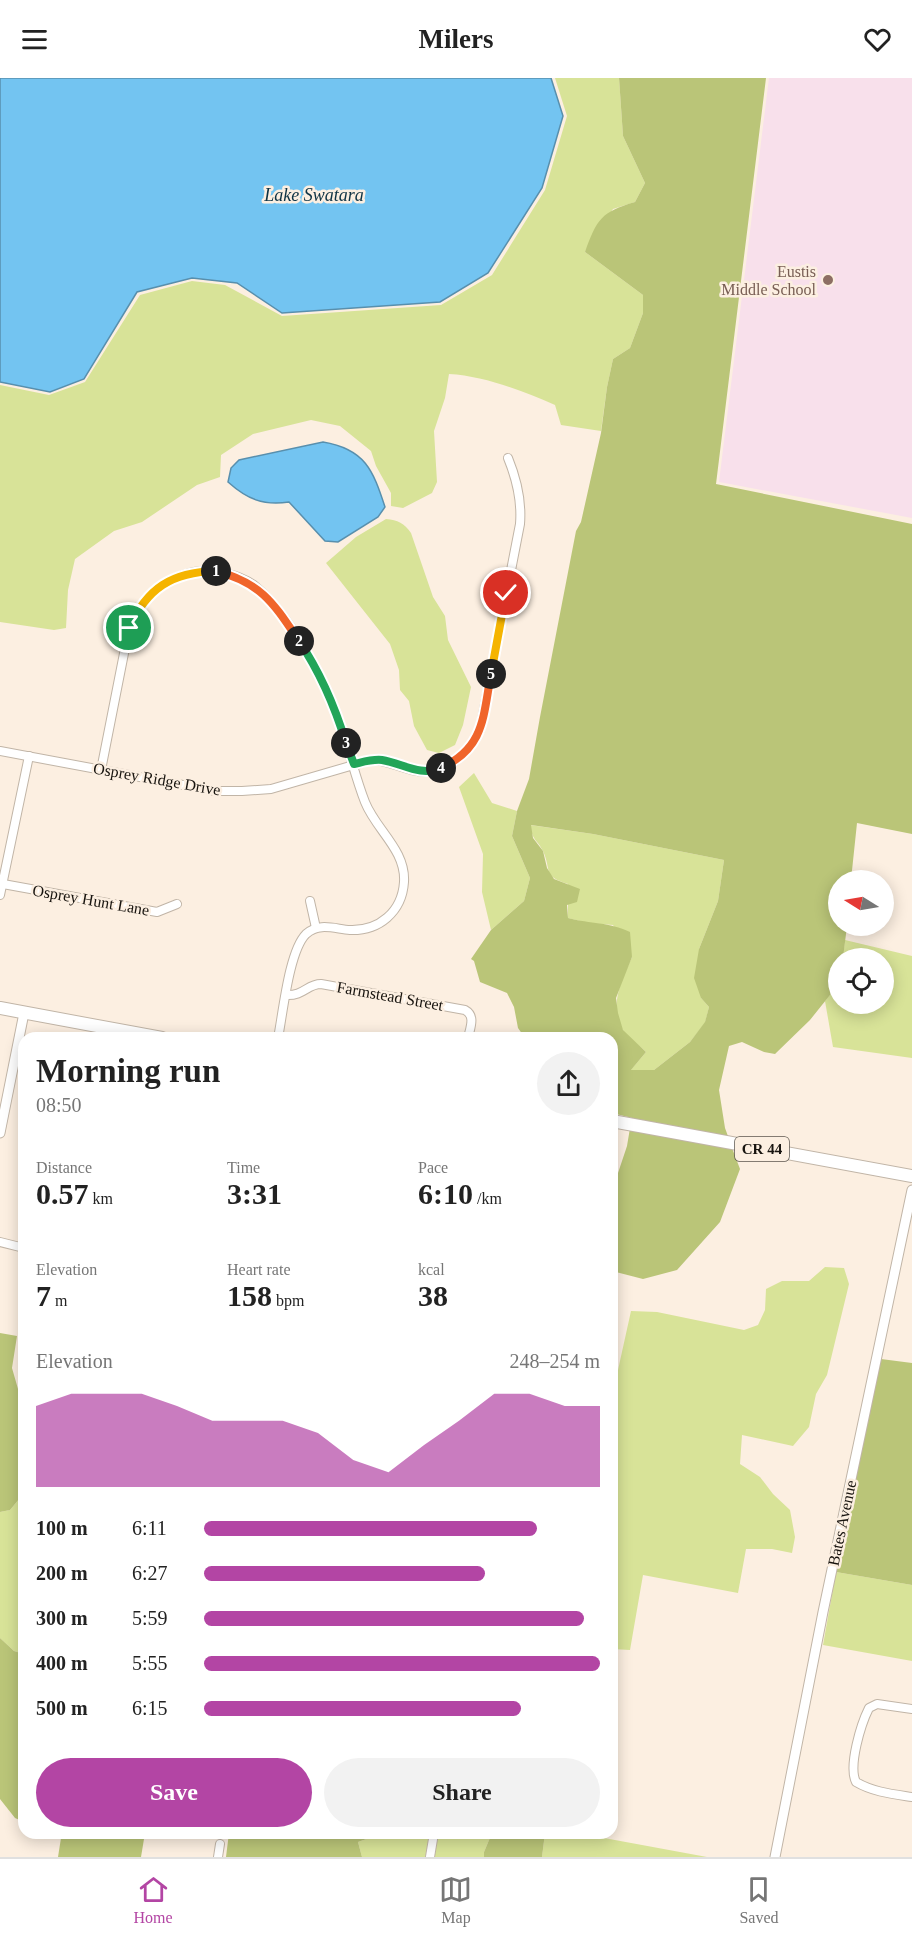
<!DOCTYPE html>
<meta charset="utf-8">
<style>
:root{--surface:#fff;--page:#f2f2f2;--text:#222;--muted:#767676;--line:#e0e0e0;--accent:#b345a4}
body{margin:0;font-family:Georgia,serif;background:var(--page);color:var(--text);height:100vh;display:flex;flex-direction:column;font-size:22px;white-space:nowrap}
*{box-sizing:border-box;margin:0}
p{font-size:20px;color:var(--muted)}
.icon{flex:none;width:33px;height:33px;fill:none;stroke:currentColor;stroke-width:2;stroke-linecap:round;stroke-linejoin:round}
.map{position:relative;flex:1;overflow:hidden}
.details{position:absolute;left:18px;top:954px;width:600px;height:807px;display:flex;flex-direction:column;background:var(--surface);border-radius:18px;box-shadow:0 3px 15px #0003}
.details>*{flex:none}
.needle{width:39px;rotate:281deg}
.fabs{position:absolute;left:828px;top:792px;display:grid;gap:12px}
.fabs a{display:grid;place-items:center;width:66px;height:66px;border-radius:50%;background:var(--surface);box-shadow:0 3px 15px #0003;font-size:30px}
.pin{position:absolute;display:grid;place-items:center;width:51px;height:51px;color:#fff;margin:-26px;border:3px solid #fff;border-radius:50%;box-shadow:0 2px 6px #0007}
.km{position:absolute;width:30px;height:30px;margin:-15px;border-radius:50%;background:#222;color:#fff;font-size:16px;line-height:30px;text-align:center}
.round{display:grid;place-items:center;flex:none;width:63px;height:63px;border-radius:32px;background:var(--page)}
.summary{display:flex;align-items:center;justify-content:space-between;height:102px;padding:0 18px}
h1{font-size:33px;font-weight:800;line-height:45px}
.figures{display:grid;grid-template-columns:repeat(3,1fr);gap:9px;height:102px;padding:6px 18px}
.figures div{display:grid;align-content:center}
.figures b{font-size:30px;font-weight:800}
.figures small{font-size:16px;font-weight:400}
.figures p{font-size:16px}
.chart{height:168px;padding:12px 18px}
.chart p{display:flex;justify-content:space-between}
.chart svg{width:100%;height:108px;margin-top:6px;fill:var(--accent);opacity:.7}
.cta{display:flex;gap:12px;margin-top:auto;padding:12px 18px}
.cta a{flex:1;height:69px;border-radius:36px;background:var(--accent);color:#fff;font-size:24px;font-weight:800;line-height:69px;text-align:center}
.cta a+a{background:var(--page);color:var(--text)}
ul{padding:0 18px;list-style:none;font-size:20px}
li{display:grid;grid-template-columns:96px 72px 1fr;align-items:center;height:45px}
li i{height:15px;border-radius:8px;background:var(--accent)}
header{display:flex;justify-content:space-between;align-items:center;height:78px;padding:0 18px;background:var(--surface);font-size:27px;font-weight:800}
.dock{display:flex;justify-content:space-around;align-items:center;height:84px;border-top:2px solid var(--line);background:var(--surface);font-size:16px;color:var(--muted)}
.dock a{display:grid;justify-items:center;gap:3px}
.dock .on{color:var(--accent)}
.map>svg:first-child{display:block}
.education{fill:#f8e0eb}
.green{fill:#d8e398}
.forest{fill:#bac578;fill-rule:evenodd}
.water{fill:#73c4f1;stroke:#588fad;stroke-width:1.5}
.lines{fill:none;stroke-linecap:round;stroke-linejoin:round}
.minor-casing{stroke:#c1b5a7;stroke-width:10}
.tertiary-casing{stroke:#c1b5a7;stroke-width:11}
.primary-casing{stroke:#c1b5a7;stroke-width:14}
.minor{stroke:#fff;stroke-width:8}
.tertiary{stroke:#fff;stroke-width:9}
.primary{stroke:#fff;stroke-width:12}
.split-1-casing{stroke:#fff;stroke-width:12}
.split-2-casing{stroke:#fff;stroke-width:12}
.split-3-casing{stroke:#fff;stroke-width:12}
.split-4-casing{stroke:#fff;stroke-width:12}
.split-5-casing{stroke:#fff;stroke-width:12}
.split-6-casing{stroke:#fff;stroke-width:12}
.split-1{stroke:#f5b400;stroke-width:8}
.split-2{stroke:#f0652b;stroke-width:8}
.split-3{stroke:#22a559;stroke-width:8}
.split-4{stroke:#22a559;stroke-width:8}
.split-5{stroke:#f0652b;stroke-width:8}
.split-6{stroke:#f5b400;stroke-width:8}
.education-dot{fill:#8d6e63;stroke:#fcefe1;stroke-width:2}
.labels{text-anchor:middle;dominant-baseline:central;stroke-width:5;stroke-linejoin:round;paint-order:stroke}
.shield{fill:#fcefe1;stroke:#5c564e;stroke-width:1.5}
.shield-label{font-size:15px;font-weight:bold;fill:#18140f}
.education-label{font-size:16px;fill:#785e54;stroke:#fcefe1;text-anchor:end}
.street-label{font-size:16px;fill:#18140f;stroke:#fcefe1}
.water-label{font-size:18px;font-style:italic;fill:#0d3244;stroke:#fcefe1}
</style>
<header><svg class="icon" aria-label="menu" viewBox="0 0 24 24"><path d="M4 6h16M4 12h16M4 18h16"/></svg>Milers<svg class="icon" aria-label="heart" viewBox="0 0 24 24"><path d="M12 20l-8-8c-3-5 5-10 8-4 3-6 11-1 8 4z"/></svg></header>
<div class="map">
<svg width="912" height="1779" viewBox="0 0 912 1779">
<rect width="100%" height="100%" fill="#fcefe1"/>
<polygon class="education" points="769,0 912,0 912,440 719,404"/>
<g class="green">
<path d="M 555,0 L 619,0 L 623,58 L 645,105 L 635,124 L 613,131 L 585,174 L 643,217 L 643,235 L 630,270 L 613,281 L 607,309 L 601,353 L 561,347 L 555,327 C 522,313 485,298 449,296 L 445,320 L 434,353 L 437,404 L 432,415 L 403,430 L 391,428 L 391,415 L 376,388 L 371,373 L 340,348 L 311,342 L 253,356 L 221,377 L 220,399 L 197,407 L 142,444 L 114,453 L 75,481 L 68,512 L 66,550 L 54,552 L 0,544 L 0,307 L 49,317 L 85,304 L 140,217 L 192,203 L 225,207 L 282,238 L 441,227 L 492,197 L 545,112 L 567,38 Z"/>
<path d="M 386,441 C 398,442 404,445 411,455 L 433,519 L 445,538 L 448,562 L 471,609 L 463,647 L 455,667 L 439,675 L 427,672 L 414,648 L 409,623 L 400,612 L 399,592 L 390,566 L 326,485 L 356,459 Z"/>
<polygon points="474,695 492,725 517,733 512,758 530,800 524,823 491,852 482,814 483,776 459,709"/>
<path d="M 530,747 L 593,756 L 724,782 L 718,823 L 699,871 L 701,920 L 709,929 L 705,945 L 690,964 L 654,992 L 630,993 L 646,974 C 639,967 627,959 622,951 C 609,926 622,902 632,879 L 613,847 L 588,845 L 568,840 L 568,806 C 542,798 552,793 543,773 C 537,761 533,764 530,747 Z"/>
<polygon points="845,862 912,878 912,980 833,969 825,923 838,907 838,926 884,926 884,880 843,880"/>
<polygon points="825,1189 844,1190 849,1206 827,1297 816,1316 809,1349 793,1368 742,1357 740,1386 760,1399 773,1416 790,1432 795,1459 792,1475 772,1471 746,1471 738,1515 643,1497 630,1572 612,1571 612,1297 618,1292 631,1233 657,1234 744,1252 758,1247 765,1232 766,1211 782,1203 809,1203"/>
<polygon points="24,1415 24,1576 14,1573 0,1560 0,1434 10,1432"/>
<polygon points="836,1494 912,1507 912,1583 823,1567"/>
<polygon points="401,1755 492,1755 484,1774 484,1779 362,1779 358,1764 372,1759 394,1761"/>
<polygon points="545,1755 577,1755 707,1779 542,1779"/>
</g>
<g class="forest">
<path d="M 619,0 L 766,0 L 716,406 L 912,446 L 912,756 L 857,745 L 851,802 L 838,802 L 838,848 L 847,848 L 843,880 L 838,880 L 838,907 L 810,942 L 775,976 L 764,974 L 742,964 L 729,968 L 719,1012 L 725,1050 L 729,1061 L 632,1043 L 632,1040 L 612,1035 L 612,960 L 525,960 L 518,950 L 514,929 L 507,915 L 480,904 L 474,883 L 471,881 L 491,852 L 524,823 L 530,800 L 512,758 L 517,733 L 529,701 L 540,639 L 576,453 L 581,444 L 601,355 L 607,309 L 613,281 L 630,270 L 643,235 L 643,217 L 585,174 C 597,141 601,134 635,124 L 645,105 L 623,58 ZM 531,747 L 593,756 L 724,782 L 718,823 L 699,871 L 694,900 L 701,920 L 709,929 L 705,944 L 690,964 L 654,992 L 631,992 L 646,974 L 623,952 L 618,935 L 616,920 L 632,879 L 630,854 C 609,844 591,846 568,840 L 567,827 L 577,824 L 580,811 L 554,801 L 547,790 L 543,773 L 533,760 Z"/>
<polygon points="630,1050 732,1070 740,1091 720,1144 677,1192 643,1201 612,1193 612,1113 627,1068"/>
<polygon points="0,1255 17,1258 12,1290 24,1332 22,1350 24,1415 10,1432 0,1434"/>
<polygon points="881,1281 912,1285 912,1507 836,1494"/>
<polygon points="0,1560 14,1573 24,1576 24,1744 15,1740 0,1721"/>
<polygon points="49,1755 145,1755 141,1779 58,1779 61,1760"/>
<polygon points="229,1755 401,1755 394,1761 372,1759 358,1764 362,1779 226,1779"/>
<polygon points="492,1755 545,1755 542,1779 484,1779 484,1774"/>
</g>
<g class="water">
<polygon points="0,0 551,0 563,38 542,110 488,195 440,224 282,235 237,205 192,200 137,214 84,301 50,314 0,304"/>
<path d="M 323,364 C 365,371 373,392 385,429 L 378,439 L 338,464 L 325,463 L 289,424 C 263,428 247,421 228,404 L 231,390 L 239,382 Z"/>
</g>
<g class="lines">
<defs>
<g id="minor">
<path d="M 0,673 L 215,713 L 242,713 L 271,711 L 371,682 C 386,682 398,689 412,692 C 445,699 466,678 480,652 L 520,446 C 522,422 517,402 508,380"/>
<path d="M 101,692 L 129,550 C 143,520 161,501 194,494 C 213,491 239,496 255,508 C 289,536 322,597 337,638 C 348,666 354,696 365,724 C 376,752 406,772 404,804 C 402,834 379,853 350,852 C 335,851 319,844 306,856 C 289,873 283,935 278,960"/>
<polyline points="3,806 157,834 177,826"/>
<polyline points="0,817 29,678"/>
<polyline points="310,823 316,850"/>
<path d="M 286,917 C 304,918 307,906 321,906 L 465,932 C 476,938 470,950 468,960"/>
<polyline points="0,1164 24,1170"/>
<path d="M 912,1631 L 877,1626 L 869,1630 C 861,1646 848,1688 856,1704 C 873,1714 892,1716 912,1719"/>
<polyline points="218,1779 220,1766"/>
<polyline points="430,1779 434,1755"/>
</g>
<g id="tertiary">
<polyline points="0,1055 24,935"/>
<polyline points="775,1779 823,1534 912,1112"/>
</g>
<g id="primary">
<polyline points="0,930 162,960"/>
<polyline points="612,1043 912,1098"/>
</g>
</defs>
<use href="#minor" class="minor-casing"/>
<use href="#tertiary" class="tertiary-casing"/>
<use href="#primary" class="primary-casing"/>
<use href="#minor" class="minor"/>
<use href="#tertiary" class="tertiary"/>
<use href="#primary" class="primary"/>
</g>
<g class="lines">
<defs>
<path id="split-1" d="M 129,550 C 147,510 172,494 216,493"/>
<path id="split-2" d="M 216,493 C 262,505 274,526 299,563"/>
<path id="split-3" d="M 299,563 C 320,594 335,629 346,665"/>
<path id="split-4" d="M 346,665 L 354,686 C 363,684 372,681 382,682 C 402,685 420,699 441,690"/>
<path id="split-5" d="M 441,690 C 485,670 483,638 491,596"/>
<polyline id="split-6" points="491,596 506,515"/>
</defs>
<use href="#split-1" class="split-1-casing"/>
<use href="#split-2" class="split-2-casing"/>
<use href="#split-3" class="split-3-casing"/>
<use href="#split-4" class="split-4-casing"/>
<use href="#split-5" class="split-5-casing"/>
<use href="#split-6" class="split-6-casing"/>
<use href="#split-1" class="split-1"/>
<use href="#split-2" class="split-2"/>
<use href="#split-3" class="split-3"/>
<use href="#split-4" class="split-4"/>
<use href="#split-5" class="split-5"/>
<use href="#split-6" class="split-6"/>
</g>
<circle class="education-dot" cx="828" cy="202" r="6"/>
<g class="labels">
<rect class="shield" x="735" y="1059" width="54" height="24" rx="4.5"/>
<g class="shield-label">
<text x="762" y="1071">CR 44</text>
</g>
<g class="education-label">
<text x="816" y="193">Eustis<tspan x="816" dy="18">Middle School</tspan></text>
</g>
<g class="street-label">
<text transform="translate(157 701) rotate(10)">Osprey Ridge Drive</text>
<text transform="translate(91 822) rotate(10)">Osprey Hunt Lane</text>
<text transform="translate(390 918) rotate(10)">Farmstead Street</text>
<text transform="translate(842 1445) rotate(-78)">Bates Avenue</text>
</g>
<g class="water-label">
<text x="314" y="117">Lake Swatara</text>
</g>
</g>
</svg>
<div class="fabs">
<a><svg class="needle" viewBox="-14 -14 28 28"><path d="M0-13l5 13h-10z" fill="#e53935"/><path d="M0 13l5-13h-10z" fill="#767676"/></svg></a>
<a><svg class="icon" aria-label="locate" viewBox="0 0 24 24"><circle cx="12" cy="12" r="6"/><path d="M12 2v4M12 18v4M2 12h4M18 12h4"/></svg></a>
</div>
<div class="pin" style="left:129px;top:550px;background:#1e9e55"><svg class="icon" aria-label="arrive" viewBox="0 0 24 24"><path d="M6 21V4h12l-3 4 3 4H6"/></svg></div>
<div class="pin" style="left:506px;top:515px;background:#d93025"><svg class="icon" aria-label="check" viewBox="0 0 24 24"><path d="M5 12l5 5 9-10"/></svg></div>
<b class="km" style="left:216px;top:493px">1</b>
<b class="km" style="left:299px;top:563px">2</b>
<b class="km" style="left:346px;top:665px">3</b>
<b class="km" style="left:441px;top:690px">4</b>
<b class="km" style="left:491px;top:596px">5</b>
<section class="details">
<div class="summary"><div><h1>Morning run</h1><p>08:50</p></div><a class="round"><svg class="icon" aria-label="share" viewBox="0 0 24 24"><path d="M12 15V3M7 8l5-5 5 5M5 13v7h14v-7"/></svg></a></div>
<div class="figures">
<div><p>Distance</p><b>0.57<small> km</small></b></div>
<div><p>Time</p><b>3:31</b></div>
<div><p>Pace</p><b>6:10<small> /km</small></b></div>
</div>
<div class="figures">
<div><p>Elevation</p><b>7<small> m</small></b></div>
<div><p>Heart rate</p><b>158<small> bpm</small></b></div>
<div><p>kcal</p><b>38</b></div>
</div>
<div class="chart"><p><span>Elevation</span>248–254 m</p>
<svg viewBox="0 0 160 44" preserveAspectRatio="none"><path d="M0 44V11L10 6L20 6L30 6L40 11L50 17L60 17L70 17L80 22L90 33L100 38L110 27L120 17L130 6L140 6L150 11L160 11V44z"/></svg>
</div>
<ul>
<li><b>100 m</b>6:11<i style="width:84%"></i></li>
<li><b>200 m</b>6:27<i style="width:71%"></i></li>
<li><b>300 m</b>5:59<i style="width:96%"></i></li>
<li><b>400 m</b>5:55<i style="width:100%"></i></li>
<li><b>500 m</b>6:15<i style="width:80%"></i></li>
</ul>
<div class="cta"><a>Save</a><a>Share</a></div>
</section>
</div>
<nav class="dock">
<a class="on"><svg class="icon" aria-label="home" viewBox="0 0 24 24"><path d="M3 11l9-7 9 7M6 9v11h12V9"/></svg>Home</a>
<a><svg class="icon" aria-label="map" viewBox="0 0 24 24"><path d="M3 6l6-2 6 2 6-2v14l-6 2-6-2-6 2zM9 4v14M15 6v14"/></svg>Map</a>
<a><svg class="icon" aria-label="saved" viewBox="0 0 24 24"><path d="M7 4h10v16l-5-4-5 4z"/></svg>Saved</a>
</nav>
